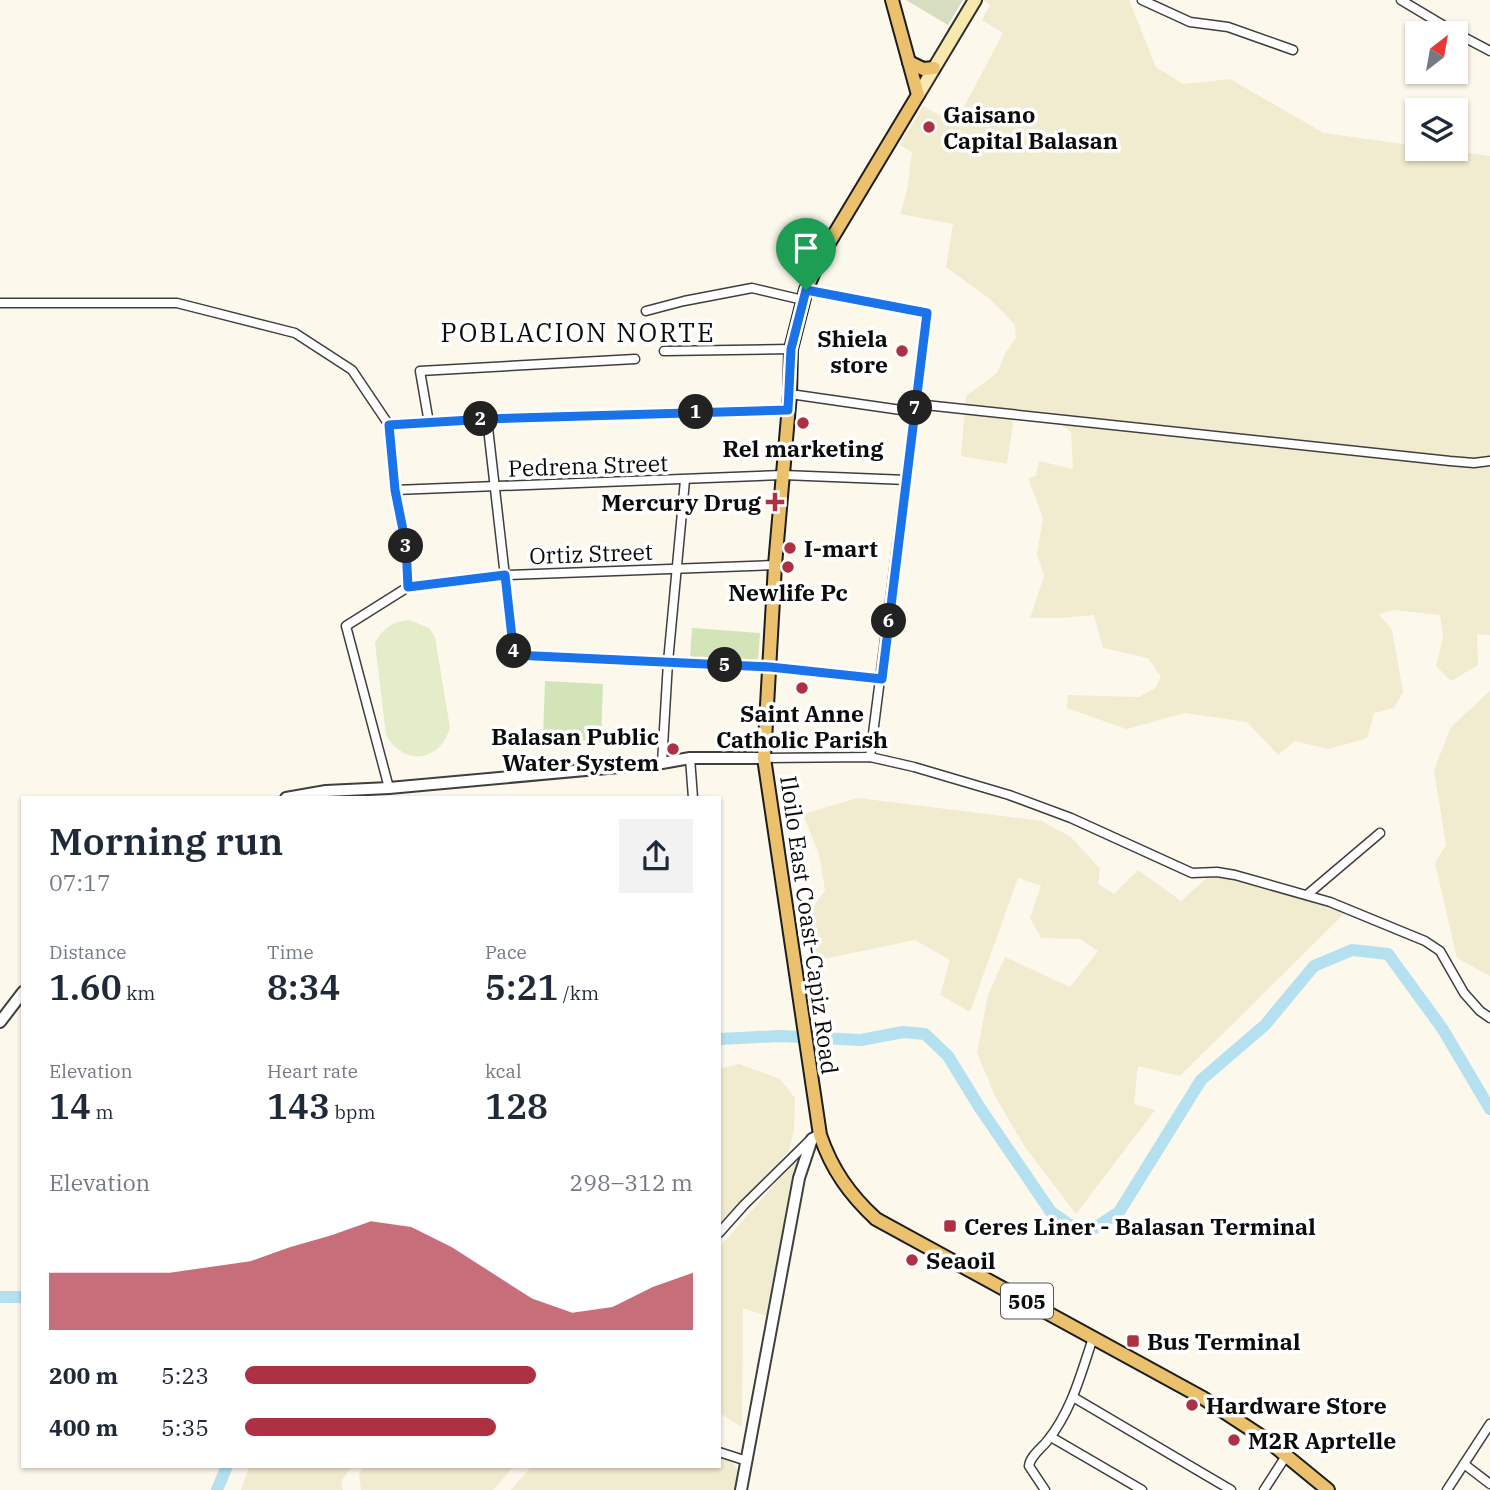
<!DOCTYPE html>
<meta charset="utf-8">
<style>
:root{--surface:#fff;--page:#f2f2f3;--text:#1f2937;--muted:#747a83;--accent:#ae3143}
body{margin:0;font-family:"IBM Plex Serif",serif;background:var(--page);color:var(--text);height:100vh;display:flex;flex-direction:column;font-size:26px;white-space:nowrap}
*{box-sizing:border-box;margin:0}
p{font-size:23px;color:var(--muted)}
.icon{flex:none;width:38px;height:38px;fill:none;stroke:currentColor;stroke-width:2;stroke-linecap:round;stroke-linejoin:round}
.map{position:relative;flex:1;overflow:hidden}
.details{position:absolute;left:21px;top:796px;width:700px;height:672px;display:flex;flex-direction:column;background:var(--surface);border-radius:0px;box-shadow:0 2px 5px #0004}
.details>*{flex:none}
.needle{width:46px;rotate:31deg}
.tools{position:absolute;left:1405px;top:21px;display:grid;gap:14px}
.tools a{display:grid;place-items:center;width:63px;height:63px;border-radius:0px;background:var(--surface);box-shadow:0 2px 5px #0004;font-size:35px}
.pin{position:absolute;display:grid;place-items:center;width:60px;height:60px;color:#fff;margin:-72px -30px;border-radius:50% 50% 50% 0;rotate:-45deg;box-shadow:0 0 7px #0007}
.pin .icon{rotate:45deg}
.km{position:absolute;width:35px;height:35px;margin:-18px;border-radius:50%;background:#222;color:#fff;font-size:19px;line-height:35px;text-align:center}
.round{display:grid;place-items:center;flex:none;width:74px;height:74px;border-radius:0px;background:var(--page)}
.head{display:flex;align-items:center;justify-content:space-between;height:119px;padding:0 28px}
h1{font-size:38px;font-weight:600;line-height:52px}
.figures{display:grid;grid-template-columns:repeat(3,1fr);gap:10px;height:119px;padding:7px 28px}
.figures div{display:grid;align-content:center}
.figures b{font-size:35px;font-weight:600}
.figures small{font-size:19px;font-weight:400}
.figures p{font-size:19px}
.chart{height:196px;padding:14px 28px}
.chart p{display:flex;justify-content:space-between}
.chart svg{width:100%;height:126px;margin-top:7px;fill:var(--accent);opacity:.7}
ul{padding:0 28px;list-style:none;font-size:23px}
li{display:grid;grid-template-columns:112px 84px 1fr;align-items:center;height:52px}
li i{height:18px;border-radius:9px;background:var(--accent)}
.map>svg:first-child{display:block}
.farmland{fill:#f1ebcf}
.green{fill:#d4e4b9}
.cemetery{fill:#d6ddc0}
.pitch{fill:#e4ecca}
.lines{fill:none;stroke-linecap:round;stroke-linejoin:round}
.river{stroke:#b5e0f0;stroke-width:12}
.minor-casing{stroke:#3f3f3f;stroke-width:11}
.tertiary-casing{stroke:#3f3f3f;stroke-width:14}
.secondary-casing{stroke:#2e2e2e;stroke-width:16}
.primary-casing{stroke:#1d1d1d;stroke-width:16}
.minor{stroke:#fff;stroke-width:8}
.tertiary{stroke:#fff;stroke-width:10}
.secondary{stroke:#f7e8ad;stroke-width:12}
.primary{stroke:#ecc16e;stroke-width:12}
.route-casing{stroke:#fff;stroke-width:14}
.route{stroke:#1a73e8;stroke-width:9}
.poi-dot{fill:#ae3143;stroke:#fff;stroke-width:2.5}
.labels{text-anchor:middle;dominant-baseline:central;stroke-width:7;stroke-linejoin:round;paint-order:stroke}
.shield{fill:#fff;stroke:#555;stroke-width:2}
.shield-label{font-size:21px;font-weight:bold;fill:#0c0c0c}
.poi-label{font-size:23px;font-weight:bold;fill:#0c0c0c;stroke:#fff;text-anchor:start}
.street-label{font-size:23px;fill:#0c0c0c;stroke:#fff}
.quarter-label{font-size:26px;letter-spacing:2px;fill:#0c0c0c;stroke:#fff}
</style>
<div class="map">
<svg width="1490" height="1490" viewBox="0 0 1490 1490">
<rect width="100%" height="100%" fill="#fdf8ec"/>
<g class="farmland">
<polygon points="983,0 1129,0 1156,67 1183,84 1230,79 1324,133 1417,146 1418,149 1438,149 1490,156 1490,635 1477,634 1478,665 1451,681 1436,666 1443,638 1440,615 1394,610 1379,614 1392,630 1403,692 1394,708 1374,713 1367,738 1328,749 1295,741 1278,755 1247,722 1185,713 1126,729 1067,708 1068,695 1139,697 1155,688 1161,677 1148,658 1103,648 1094,615 1061,618 1030,618 1044,576 1037,554 1043,518 1028,478 1036,476 1039,461 1073,469 1071,432 1055,420 1014,417 1007,464 961,456 966,396 997,373 1005,354 1016,338 1015,325 990,299 946,267 953,224 900,214 907,191 912,152 900,145 923,106 955,124 1003,33 982,20 990,5"/>
<polygon points="1490,691 1490,976 1457,958 1435,863 1446,845 1434,770 1451,727"/>
<polygon points="858,798 1042,821 1071,837 1100,869 1098,884 1114,894 1138,870 1181,901 1209,876 1218,874 1321,903 1344,914 1180,1076 1138,1066 1134,1104 1155,1110 1076,1214 1025,1147 996,1098 977,1053 988,995 1005,957 1070,987 1098,951 1080,939 1041,938 1030,918 1041,886 1018,878 970,1012 940,995 950,960 915,940 809,962 802,923 825,890 819,854 803,814"/>
<polygon points="739,1064 780,1079 795,1098 794,1129 789,1151 719,1228 719,1069"/>
<polygon points="798,1157 766,1316 743,1308 742,1427 719,1413 719,1248"/>
<polygon points="719,1457 734,1463 739,1474 735,1490 511,1490 531,1467 719,1466"/>
<polygon points="363,1466 513,1466 513,1467 493,1490 361,1490 359,1474"/>
<polygon points="249,1467 249,1466 351,1467 341,1482 343,1490 241,1490"/>
</g>
<g class="green">
<polygon points="692,628 760,633 758,662 690,657"/>
<polygon points="545,681 603,684 601,742 543,739"/>
</g>
<polygon class="cemetery" points="906,0 963,0 948,25"/>
<path class="pitch" d="M 409,620 L 429,628 L 435,637 L 450,728 C 439,763 404,766 386,735 L 375,643 C 383,628 392,622 409,620 Z"/>
<g class="lines">
<g class="river">
<polyline points="719,1039 780,1036 861,1040 903,1032 925,1034 948,1056 980,1108 1051,1212 1074,1228 1095,1228 1119,1212 1201,1080 1265,1025 1314,966 1352,950 1388,954 1442,1028 1490,1109"/>
<polyline points="0,1297 23,1297"/>
<polyline points="217,1490 227,1466"/>
</g>
<defs>
<g id="minor">
<polyline points="1142,0 1190,22 1228,27 1293,50"/>
<polyline points="1401,0 1456,33"/>
<polyline points="1456,33 1490,51"/>
<polyline points="806,290 927,313 870,757"/>
<polyline points="0,303 177,303 295,333 352,370 389,425 395,490 406,545 408,587"/>
<polyline points="646,311 684,301 752,288 803,300"/>
<polyline points="664,351 791,349"/>
<polyline points="790,394 915,412"/>
<polyline points="916,404 1450,461 1474,463 1490,461"/>
<polyline points="487,419 514,655 770,667 882,679"/>
<polyline points="429,423 420,371 635,359"/>
<polyline points="389,425 487,419 788,410"/>
<polyline points="395,490 783,475 907,480"/>
<polyline points="690,758 693,798"/>
<polyline points="764,758 870,757 914,767 1009,795 1071,818 1192,873 1217,872 1235,875 1330,902 1425,941 1440,951 1464,993 1480,1011 1490,1018"/>
<polyline points="662,763 668,662 685,480"/>
<polyline points="389,788 346,626 408,587 430,584 505,575 775,565"/>
<polyline points="1308,894 1380,833"/>
<polyline points="719,1233 744,1205 810,1140"/>
<polyline points="1073,1397 1231,1490"/>
<polyline points="1051,1437 1142,1490"/>
<polyline points="719,1452 747,1461"/>
<polyline points="1464,1464 1490,1484"/>
<path d="M 1045,1490 L 1029,1466 C 1030,1456 1042,1448 1048,1440 C 1072,1410 1081,1373 1093,1338"/>
<polyline points="1264,1490 1286,1456"/>
<polyline points="1447,1490 1490,1424"/>
</g>
<g id="tertiary">
<polyline points="286,798 326,791 389,788 662,763 690,758 764,758"/>
<polyline points="0,1022 23,992"/>
<polyline points="741,1490 799,1178 812,1139 820,1135"/>
</g>
<polyline id="secondary" points="918,95 975,0"/>
<g id="primary">
<path d="M 892,0 L 918,95 L 820,258 L 806,290 L 791,349 L 790,394 L 775,565 L 764,758 L 820,1135 C 832,1170 850,1195 876,1219 L 1203,1398 L 1267,1440 L 1328,1490"/>
<polyline points="909,62 923,69 934,68"/>
</g>
</defs>
<use href="#minor" class="minor-casing"/>
<use href="#tertiary" class="tertiary-casing"/>
<use href="#secondary" class="secondary-casing"/>
<use href="#primary" class="primary-casing"/>
<use href="#minor" class="minor"/>
<use href="#tertiary" class="tertiary"/>
<use href="#secondary" class="secondary"/>
<use href="#primary" class="primary"/>
</g>
<g class="lines">
<defs>
<polygon id="route" points="806,290 927,313 882,679 770,667 514,655 505,575 408,587 406,545 395,490 389,425 487,419 788,410 791,349"/>
</defs>
<use href="#route" class="route-casing"/>
<use href="#route" class="route"/>
</g>
<g class="poi-dot">
<circle cx="929" cy="127" r="7"/>
<circle cx="902" cy="351" r="7"/>
<circle cx="803" cy="423" r="7"/>
<path d="M771.5 491.5h7v7h7v7h-7v7h-7v-7h-7v-7h7z"/>
<circle cx="790" cy="548" r="7"/>
<circle cx="788" cy="567" r="7"/>
<circle cx="802" cy="688" r="7"/>
<circle cx="673" cy="749" r="7"/>
<rect x="943" y="1219" width="14" height="14" rx="3.5"/>
<circle cx="912" cy="1260" r="7"/>
<rect x="1126" y="1334" width="14" height="14" rx="3.5"/>
<circle cx="1192" cy="1405" r="7"/>
<circle cx="1234" cy="1440" r="7"/>
</g>
<g class="labels">
<rect class="shield" x="1001" y="1283.5" width="52" height="35" rx="5"/>
<g class="shield-label">
<text x="1027" y="1301">505</text>
</g>
<g class="poi-label">
<text x="943" y="114">Gaisano<tspan x="943" dy="26">Capital Balasan</tspan></text>
<text x="888" y="338" text-anchor="end">Shiela<tspan x="888" dy="26">store</tspan></text>
<text x="803" y="448" text-anchor="middle">Rel marketing</text>
<text x="761" y="502" text-anchor="end">Mercury Drug</text>
<text x="804" y="548">I-mart</text>
<text x="788" y="592" text-anchor="middle">Newlife Pc</text>
<text x="802" y="713" text-anchor="middle">Saint Anne<tspan x="802" dy="26">Catholic Parish</tspan></text>
<text x="659" y="736" text-anchor="end">Balasan Public<tspan x="659" dy="26">Water System</tspan></text>
<text x="964" y="1226">Ceres Liner - Balasan Terminal</text>
<text x="926" y="1260">Seaoil</text>
<text x="1147" y="1341">Bus Terminal</text>
<text x="1206" y="1405">Hardware Store</text>
<text x="1248" y="1440">M2R Aprtelle</text>
</g>
<g class="street-label">
<text transform="translate(588 465) rotate(-2)">Pedrena Street</text>
<text transform="translate(591 553) rotate(-2)">Ortiz Street</text>
<text transform="translate(810 925) rotate(82)">Iloilo East Coast-Capiz Road</text>
</g>
<g class="quarter-label">
<text x="578" y="332">POBLACION NORTE</text>
</g>
</g>
</svg>
<div class="tools">
<a><svg class="needle" viewBox="-14 -14 28 28"><path d="M0-13l5 13h-10z" fill="#e53935"/><path d="M0 13l5-13h-10z" fill="#747a83"/></svg></a>
<a><svg class="icon" aria-label="layers" viewBox="0 0 24 24"><path d="M12 4l9 5-9 5-9-5zM3 14l9 5 9-5"/></svg></a>
</div>
<div class="pin" style="left:806px;top:290px;background:#1e9e55"><svg class="icon" aria-label="arrive" viewBox="0 0 24 24"><path d="M6 21V4h12l-3 4 3 4H6"/></svg></div>
<b class="km" style="left:696px;top:412px">1</b>
<b class="km" style="left:481px;top:419px">2</b>
<b class="km" style="left:406px;top:546px">3</b>
<b class="km" style="left:514px;top:651px">4</b>
<b class="km" style="left:725px;top:665px">5</b>
<b class="km" style="left:889px;top:621px">6</b>
<b class="km" style="left:915px;top:408px">7</b>
<section class="details">
<div class="head"><div><h1>Morning run</h1><p>07:17</p></div><a class="round"><svg class="icon" aria-label="share" viewBox="0 0 24 24"><path d="M12 15V3M7 8l5-5 5 5M5 13v7h14v-7"/></svg></a></div>
<div class="figures">
<div><p>Distance</p><b>1.60<small> km</small></b></div>
<div><p>Time</p><b>8:34</b></div>
<div><p>Pace</p><b>5:21<small> /km</small></b></div>
</div>
<div class="figures">
<div><p>Elevation</p><b>14<small> m</small></b></div>
<div><p>Heart rate</p><b>143<small> bpm</small></b></div>
<div><p>kcal</p><b>128</b></div>
</div>
<div class="chart"><p><span>Elevation</span>298–312 m</p>
<svg viewBox="0 0 160 44" preserveAspectRatio="none"><path d="M0 44V24L10 24L20 24L30 24L40 22L50 20L60 15L70 11L80 6L90 8L100 15L110 24L120 33L130 38L140 36L150 29L160 24V44z"/></svg>
</div>
<ul>
<li><b>200 m</b>5:23<i style="width:65%"></i></li>
<li><b>400 m</b>5:35<i style="width:56%"></i></li>
</ul>
</section>
</div>
